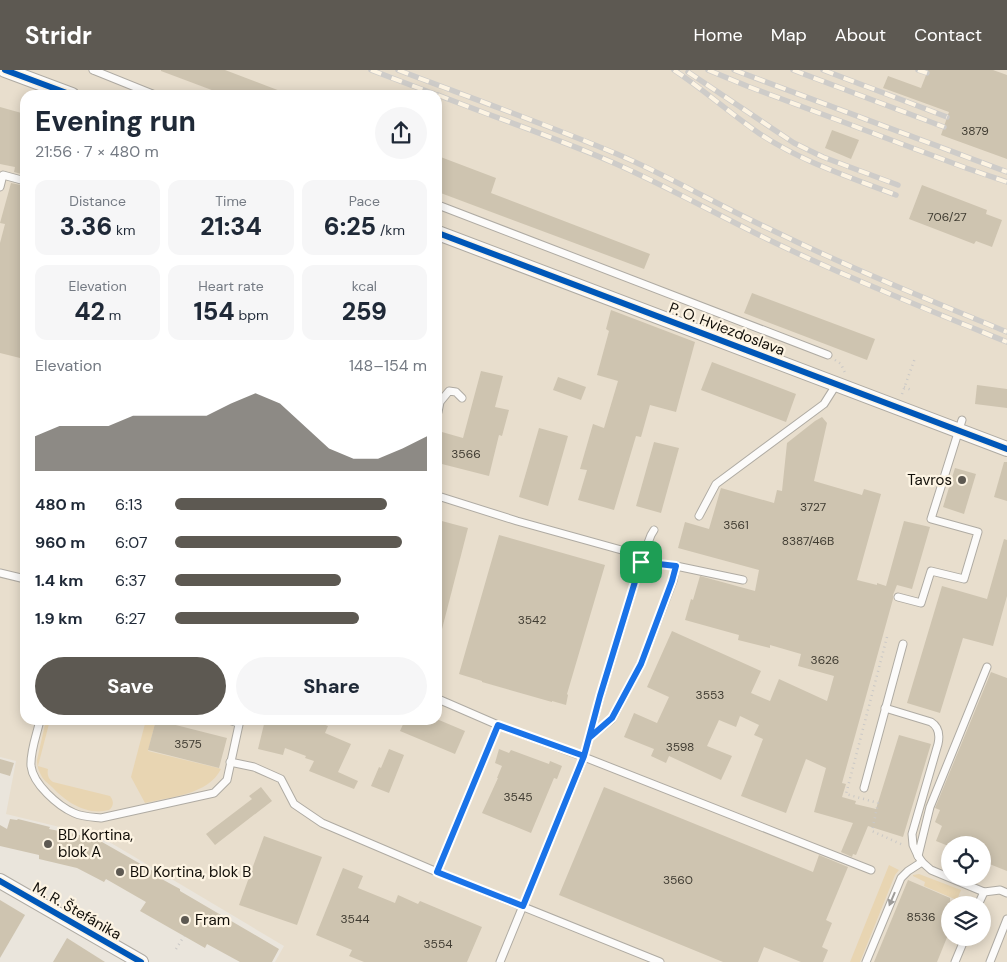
<!DOCTYPE html>
<meta charset="utf-8">
<style>
:root{--surface:#fff;--page:#f6f6f7;--text:#1f2937;--muted:#747a83;--accent:#5d5952}
body{margin:0;font-family:"DM Sans",sans-serif;background:var(--page);color:var(--text);height:100vh;display:flex;flex-direction:column;font-size:19px;white-space:nowrap}
*{box-sizing:border-box;margin:0}
p{font-size:16px;color:var(--muted)}
.icon{flex:none;width:28px;height:28px;fill:none;stroke:currentColor;stroke-width:2;stroke-linecap:round;stroke-linejoin:round}
.map{position:relative;flex:1;overflow:hidden}
.panel{position:absolute;left:20px;top:20px;width:422px;height:635px;display:flex;flex-direction:column;background:var(--surface);border-radius:15px;box-shadow:0 2px 12px #0003}
.panel>*{flex:none}
.tools{position:absolute;left:941px;top:766px;display:grid;gap:10px}
.tools a{display:grid;place-items:center;width:50px;height:50px;border-radius:50%;background:var(--surface);box-shadow:0 2px 12px #0003;font-size:25px}
.pin{position:absolute;display:grid;place-items:center;width:42px;height:42px;color:#fff;margin:-21px;border-radius:10px;box-shadow:0 2px 8px #0006}
.round{display:grid;place-items:center;flex:none;width:52px;height:52px;border-radius:26px;background:var(--page)}
.summary{display:flex;align-items:center;justify-content:space-between;height:85px;padding:0 15px}
h1{font-size:28px;font-weight:800;line-height:38px}
.figures{display:grid;grid-template-columns:repeat(3,1fr);gap:8px;height:85px;padding:5px 15px}
.figures div{display:grid;align-content:center;border-radius:12px;background:var(--page);text-align:center}
.figures b{font-size:25px;font-weight:800}
.figures small{font-size:14px;font-weight:400}
.figures p{font-size:14px}
.chart{height:140px;padding:10px 15px}
.chart p{display:flex;justify-content:space-between}
.chart svg{width:100%;height:90px;margin-top:5px;fill:var(--accent);opacity:.7}
.button{display:flex;gap:10px;margin-top:auto;padding:10px 15px}
.button a{flex:1;height:58px;border-radius:30px;background:var(--accent);color:#fff;font-size:20px;font-weight:800;line-height:58px;text-align:center}
.button a+a{background:var(--page);color:var(--text)}
ul{padding:0 15px;list-style:none;font-size:16px}
li{display:grid;grid-template-columns:80px 60px 1fr;align-items:center;height:38px}
li i{height:12px;border-radius:6px;background:var(--accent)}
header{display:flex;align-items:center;gap:30px;box-sizing:border-box;height:70px;padding:0 25px;background:var(--accent);color:#fff}
header strong{font-size:24px}
nav{display:flex;gap:28px;margin-inline-start:auto;font-size:18px}
.map>svg:first-child{display:block}
.built{fill:#e8decd;fill-rule:evenodd}
.green{fill:#e8d5b2}
.building{fill:#cec4b0}
.lines{fill:none;stroke-linecap:round;stroke-linejoin:round}
.service-casing{stroke:#afaba3;stroke-width:9}
.minor-casing{stroke:#afaba3;stroke-width:16}
.path{stroke:#cac8c6;stroke-width:2.5;stroke-dasharray:1 4;stroke-linecap:butt}
.service{stroke:#fcfbfa;stroke-width:7}
.minor{stroke:#fcfbfa;stroke-width:14}
.rail-casing{stroke:#ceccc9;stroke-width:5.5}
.rail{stroke:#fdf4e3;stroke-width:4;stroke-dasharray:11;stroke-linecap:butt}
.cycleway-casing{stroke:#fdf4e3;stroke-width:9}
.cycleway{stroke:#0057b8;stroke-width:6}
.oneway{fill:#9e9c99}
.route-casing{stroke:#fff;stroke-width:10}
.route{stroke:#1a73e8;stroke-width:6}
.poi-dot{fill:#5d5952;stroke:#fdf4e3;stroke-width:2}
.labels{text-anchor:middle;dominant-baseline:central;stroke-width:4.5;stroke-linejoin:round;paint-order:stroke}
.number-label{font-size:12px;fill:#403c32}
.street-label{font-size:15px;fill:#110e08;stroke:#fdf4e3}
.poi-label{font-size:15px;fill:#110e08;stroke:#fdf4e3;text-anchor:start}
</style>
<header>
<strong>Stridr</strong>
<nav><a>Home</a><a>Map</a><a>About</a><a>Contact</a></nav>
</header>
<div class="map">
<svg width="1007" height="892" viewBox="0 0 1007 892">
<rect width="100%" height="100%" fill="#eae5dc"/>
<path class="built" d="M 0,0 L 1007,0 L 1007,892 L 275,892 L 284,876 L 101,767 L 6,744 L 16,691 L 0,687 ZM 25,25 L 438,25 L 438,650 L 25,650 ZM 950,775 L 982,775 L 982,808 L 950,808 ZM 950,835 L 982,835 L 982,868 L 950,868 Z"/>
<g class="green">
<path d="M 46,650 L 50,650 L 38,696 L 48,699 C 47,704 48,709 53,712 L 110,726 C 114,731 114,736 109,740 C 87,746 66,732 52,717 C 48,713 43,710 41,705 C 38,700 37,695 37,690 Z"/>
<path d="M 146,650 L 156,650 L 148,681 L 218,698 L 221,699 C 208,725 170,727 145,733 L 131,707 Z"/>
<polygon points="889,795 899,800 895,805 860,892 850,892"/>
<polygon points="919,804 961,820 957,830 924,816 925,812 913,806 913,805"/>
</g>
<g class="building">
<polygon points="161,0 225,0 288,24 288,25 225,25 161,1"/>
<polygon points="928,0 993,0 1007,5 1007,89 941,65 949,42 883,18 888,6 921,18"/>
<polygon points="0,37 25,44 25,105 14,102 15,97 0,94"/>
<polygon points="832,60 859,70 851,89 825,78"/>
<polygon points="438,86 496,108 491,123 650,184 644,199 438,122"/>
<polygon points="11,113 25,116 25,266 20,288 0,283 0,173 5,154 0,153"/>
<polygon points="922,115 987,140 986,144 1002,150 992,177 976,171 974,174 909,149"/>
<polygon points="752,223 875,269 867,290 744,243"/>
<polygon points="611,240 695,272 676,342 650,335 641,367 636,366 614,440 578,430 587,400 580,399 593,354 604,358 618,311 597,305 609,261 606,259"/>
<polygon points="712,292 796,324 786,352 701,320"/>
<polygon points="481,301 503,306 495,337 509,340 502,366 499,365 489,406 438,393 438,365 441,366 442,362 463,368"/>
<polygon points="558,307 586,317 581,330 553,320"/>
<polygon points="977,315 1007,319 1007,338 975,334"/>
<polygon points="822,347 827,353 814,411 862,425 864,419 881,424 857,510 877,515 877,513 886,516 904,451 930,457 912,519 897,515 893,525 893,529 842,713 846,714 842,727 856,731 855,734 876,739 899,665 931,674 903,767 868,756 856,785 853,784 852,787 841,782 853,753 814,742 826,698 806,689 786,743 741,726 763,669 754,665 759,655 740,646 736,657 719,650 707,676 732,686 721,710 669,686 666,693 651,686 654,679 624,667 634,643 657,653 669,627 647,617 672,561 761,601 751,623 770,631 779,609 827,631 834,606 798,596 801,584 770,575 770,578 738,570 739,565 685,550 691,529 693,530 700,506 755,521 759,500 678,478 685,452 709,459 721,418 774,433 777,420 782,421 787,373 815,351"/>
<polygon points="539,358 568,366 548,436 519,427"/>
<polygon points="654,372 679,378 661,443 636,436"/>
<polygon points="1004,392 1007,392 1007,431 994,427"/>
<polygon points="955,398 976,404 964,444 943,437"/>
<polygon points="438,450 468,458 441,563 438,563"/>
<polygon points="499,465 605,495 567,624 568,625 566,635 552,631 552,632 482,612 482,611 459,604"/>
<polygon points="1004,469 1007,470 1007,526 993,576 963,568 940,643 907,633 942,516 987,529"/>
<polygon points="991,602 1007,608 1007,801 982,791 982,775 946,775 936,771 942,756 935,752 940,740 935,738"/>
<polygon points="156,650 227,668 219,698 148,680"/>
<polygon points="265,650 312,650 328,656 325,663 351,674 338,702 358,711 354,719 309,701 314,691 305,688 306,686 285,678 283,685 258,679"/>
<polygon points="405,650 439,650 465,661 455,684 400,661"/>
<polygon points="389,679 404,685 389,723 371,716 379,697 381,698"/>
<polygon points="499,679 509,683 511,680 549,694 550,691 562,696 557,709 554,708 531,763 482,743 498,708 497,708 502,696 495,693"/>
<polygon points="0,689 14,693 10,706 0,703"/>
<polygon points="261,717 272,731 215,775 206,764 252,729 249,726"/>
<polygon points="604,717 813,802 819,785 848,797 826,850 832,853 822,877 828,880 823,892 801,892 764,877 758,892 723,892 559,825"/>
<polygon points="10,749 17,750 18,749 50,757 49,759 95,768 160,805 158,807 180,819 180,821 279,879 272,892 240,892 207,874 205,878 140,841 146,832 106,809 104,812 77,798 39,789 39,785 0,776 0,755 7,759"/>
<polygon points="264,766 322,787 297,855 239,835"/>
<polygon points="343,798 363,806 358,818 395,833 398,825 418,834 420,831 482,857 467,892 364,892 349,886 352,880 316,865"/>
<polygon points="908,810 950,828 950,860 937,892 874,892"/>
<polygon points="0,830 25,845 0,888"/>
<polygon points="67,868 105,892 53,892"/>
</g>
<g class="lines">
<defs>
<g id="service">
<polyline points="93,0 155,25"/>
<polyline points="0,117 3,105 25,111"/>
<polyline points="438,135 828,285"/>
<polyline points="438,342 440,332 449,321 456,322 462,328"/>
<polyline points="438,426 517,451 643,486 600,627 584,687 500,892"/>
<polyline points="699,446 716,414 824,334 836,315"/>
<polyline points="643,486 651,465 654,460"/>
<polyline points="641,492 676,496 743,510"/>
<polyline points="0,503 25,509"/>
<polyline points="898,527 921,533 931,501 964,509 978,462 931,449 962,350"/>
<polyline points="438,629 498,655 584,687 871,800"/>
<path d="M 885,638 L 931,652 C 939,657 940,665 938,674 L 912,764 L 913,775 L 918,786 L 922,792 L 931,800 L 984,822 L 1000,820 L 1007,823"/>
<path d="M 40,650 C 37,664 30,681 31,696 C 33,714 58,736 74,743 C 83,747 91,747 101,748 L 214,723 L 227,710 L 240,650"/>
<polyline points="228,650 239,653"/>
<polyline points="589,668 612,649 641,594 673,511 676,496"/>
<polyline points="230,692 254,697 281,709 294,734 322,753 437,802 660,892"/>
<polyline points="864,718 903,574"/>
<polyline points="918,786 930,737 987,597"/>
<polyline points="437,802 498,655"/>
<polyline points="978,835 984,822"/>
<polyline points="866,892 901,808 908,801 922,792"/>
<polyline points="955,892 965,868"/>
<polyline points="990,892 1007,849"/>
</g>
<g id="minor">
<polyline points="5,0 72,25"/>
<polyline points="438,163 1007,379"/>
<polyline points="0,811 141,892"/>
</g>
</defs>
<use href="#service" class="service-casing"/>
<use href="#minor" class="minor-casing"/>
<g class="path">
<polyline points="835,290 841,294 845,303"/>
<polyline points="904,317 911,320"/>
<polyline points="902,324 915,288"/>
<polyline points="887,567 846,724 878,733 872,761 903,775"/>
<polyline points="176,879 184,866"/>
</g>
<use href="#service" class="service"/>
<use href="#minor" class="minor"/>
<defs>
<g id="rail">
<polyline points="371,0 437,25"/>
<path d="M 398,0 C 471,28 545,54 617,84 C 671,107 721,137 774,161 C 850,198 929,230 1007,262"/>
<path d="M 674,0 C 704,20 731,44 760,64 C 802,92 850,107 896,125"/>
<polyline points="708,0 747,16 966,98 1007,112"/>
<polyline points="734,0 1007,102"/>
<polyline points="793,0 944,57"/>
<polyline points="823,0 947,47"/>
<polyline points="918,0 927,3"/>
<polyline points="688,2 794,73 823,87 898,115"/>
<path d="M 438,25 C 496,48 557,68 614,93 C 666,116 716,144 767,169 C 846,207 926,239 1007,272"/>
</g>
</defs>
<use href="#rail" class="rail-casing"/>
<use href="#rail" class="rail"/>
<defs>
<g id="cycleway">
<polyline points="5,0 72,25"/>
<polyline points="438,163 1007,379"/>
<polyline points="0,811 141,892"/>
</g>
</defs>
<use href="#cycleway" class="cycleway-casing"/>
<use href="#cycleway" class="cycleway"/>
</g>
<defs><path id="oneway-solid" d="M-6-.8H1V-3.2L6.5 0L1 3.2V.8H-6Z" transform="scale(1.25)"/></defs>
<use class="oneway" href="#oneway-solid" transform="translate(892 829) rotate(113)"/>
<g class="lines">
<defs>
<polyline id="route" points="641,492 600,626 584,686 498,655 437,802 523,836 584,686 589,668 612,648 641,594 672,511 676,496 641,492"/>
</defs>
<use href="#route" class="route-casing"/>
<use href="#route" class="route"/>
</g>
<g class="poi-dot">
<circle cx="962" cy="410" r="5"/>
<circle cx="48" cy="774" r="5"/>
<circle cx="120" cy="802" r="5"/>
<circle cx="185" cy="850" r="5"/>
</g>
<g class="labels">
<g class="number-label">
<text x="975" y="61">3879</text>
<text x="947" y="147">706/27</text>
<text x="466" y="384">3566</text>
<text x="813" y="437">3727</text>
<text x="736" y="455">3561</text>
<text x="808" y="471">8387/46B</text>
<text x="532" y="550">3542</text>
<text x="825" y="590">3626</text>
<text x="710" y="625">3553</text>
<text x="188" y="674">3575</text>
<text x="680" y="677">3598</text>
<text x="518" y="727">3545</text>
<text x="678" y="810">3560</text>
<text x="921" y="847">8536</text>
<text x="355" y="849">3544</text>
<text x="438" y="874">3554</text>
</g>
<g class="street-label">
<text transform="translate(727 259) rotate(21)">P. O. Hviezdoslava</text>
<text transform="translate(77 841) rotate(30)">M. R. Štefánika</text>
</g>
<g class="poi-label">
<text x="952" y="410" text-anchor="end">Tavros</text>
<text x="58" y="765">BD Kortina,<tspan x="58" dy="17">blok A</tspan></text>
<text x="130" y="802">BD Kortina, blok B</text>
<text x="195" y="850">Fram</text>
</g>
</g>
</svg>
<div class="tools">
<a><svg class="icon" aria-label="locate" viewBox="0 0 24 24"><circle cx="12" cy="12" r="6"/><path d="M12 2v4M12 18v4M2 12h4M18 12h4"/></svg></a>
<a><svg class="icon" aria-label="layers" viewBox="0 0 24 24"><path d="M12 4l9 5-9 5-9-5zM3 14l9 5 9-5"/></svg></a>
</div>
<div class="pin" style="left:641px;top:492px;background:#1e9e55"><svg class="icon" aria-label="arrive" viewBox="0 0 24 24"><path d="M6 21V4h12l-3 4 3 4H6"/></svg></div>
<section class="panel">
<div class="summary"><div><h1>Evening run</h1><p>21:56 · 7 × 480 m</p></div><a class="round"><svg class="icon" aria-label="share" viewBox="0 0 24 24"><path d="M12 15V3M7 8l5-5 5 5M5 13v7h14v-7"/></svg></a></div>
<div class="figures">
<div><p>Distance</p><b>3.36<small> km</small></b></div>
<div><p>Time</p><b>21:34</b></div>
<div><p>Pace</p><b>6:25<small> /km</small></b></div>
</div>
<div class="figures">
<div><p>Elevation</p><b>42<small> m</small></b></div>
<div><p>Heart rate</p><b>154<small> bpm</small></b></div>
<div><p>kcal</p><b>259</b></div>
</div>
<div class="chart"><p><span>Elevation</span>148–154 m</p>
<svg viewBox="0 0 160 44" preserveAspectRatio="none"><path d="M0 44V27L10 22L20 22L30 22L40 17L50 17L60 17L70 17L80 11L90 6L100 11L110 22L120 33L130 38L140 38L150 33L160 27V44z"/></svg>
</div>
<ul>
<li><b>480 m</b>6:13<i style="width:84%"></i></li>
<li><b>960 m</b>6:07<i style="width:90%"></i></li>
<li><b>1.4 km</b>6:37<i style="width:66%"></i></li>
<li><b>1.9 km</b>6:27<i style="width:73%"></i></li>
</ul>
<div class="button"><a>Save</a><a>Share</a></div>
</section>
</div>
